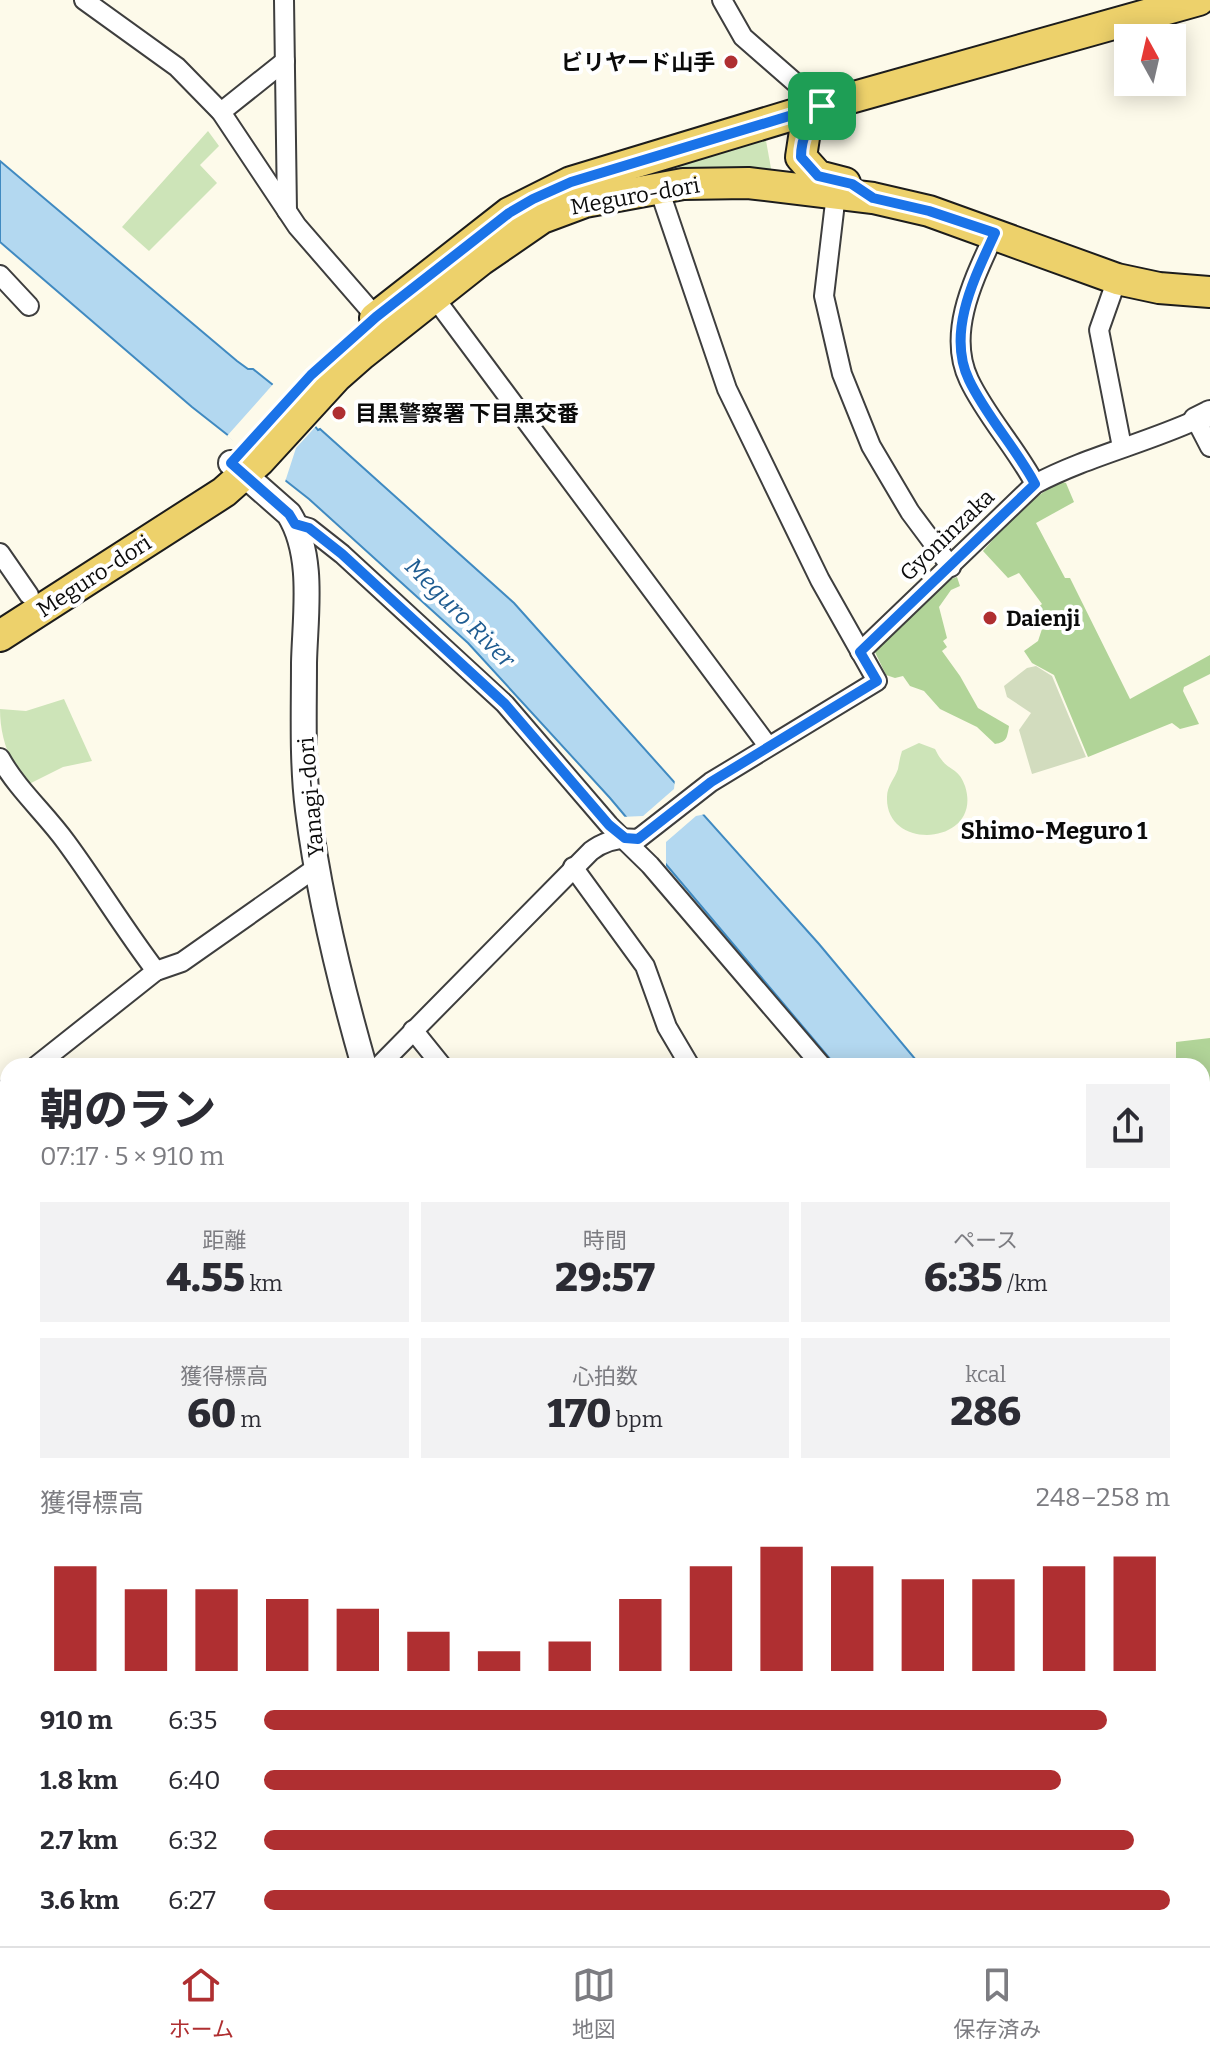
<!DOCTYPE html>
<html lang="ja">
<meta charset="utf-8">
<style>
:root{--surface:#fff;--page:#f2f2f3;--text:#2b2b33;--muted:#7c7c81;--line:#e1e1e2;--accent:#af2f31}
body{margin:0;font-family:Bitter,"Noto Sans JP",serif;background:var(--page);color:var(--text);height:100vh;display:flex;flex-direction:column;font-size:30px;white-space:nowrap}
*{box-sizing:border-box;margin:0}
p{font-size:26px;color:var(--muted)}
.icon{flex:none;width:44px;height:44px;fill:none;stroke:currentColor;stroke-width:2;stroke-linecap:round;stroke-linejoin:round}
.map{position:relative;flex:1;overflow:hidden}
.panel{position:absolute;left:0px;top:1058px;width:1210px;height:888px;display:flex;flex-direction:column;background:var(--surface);border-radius:24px 24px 0 0;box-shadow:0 4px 20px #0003}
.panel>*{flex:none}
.needle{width:52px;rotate:352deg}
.fabs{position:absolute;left:1114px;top:24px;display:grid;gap:16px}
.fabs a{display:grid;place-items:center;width:72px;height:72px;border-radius:0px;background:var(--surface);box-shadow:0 4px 20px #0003;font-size:40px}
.pin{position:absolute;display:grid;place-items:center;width:68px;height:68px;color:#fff;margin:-34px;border-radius:16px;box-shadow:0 4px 12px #0006}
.round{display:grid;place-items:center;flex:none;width:84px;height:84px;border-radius:0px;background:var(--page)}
.headline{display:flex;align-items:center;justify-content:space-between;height:136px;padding:0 40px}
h1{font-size:44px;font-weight:800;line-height:60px}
.metrics{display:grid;grid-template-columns:repeat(3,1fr);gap:12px;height:136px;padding:8px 40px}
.metrics div{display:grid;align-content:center;border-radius:0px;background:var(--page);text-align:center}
.metrics b{font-size:40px;font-weight:800}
.metrics small{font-size:22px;font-weight:400}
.metrics p{font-size:22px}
.chart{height:224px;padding:16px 40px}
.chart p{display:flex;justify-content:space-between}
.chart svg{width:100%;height:144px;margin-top:8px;stroke:var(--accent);stroke-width:6}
ul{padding:0 40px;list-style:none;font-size:26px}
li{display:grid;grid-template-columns:128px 96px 1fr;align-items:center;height:60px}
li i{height:20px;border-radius:10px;background:var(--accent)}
.tab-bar{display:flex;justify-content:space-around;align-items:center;height:112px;border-top:2px solid var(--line);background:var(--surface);font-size:22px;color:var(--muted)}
.tab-bar a{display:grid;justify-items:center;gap:4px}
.tab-bar .current{color:var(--accent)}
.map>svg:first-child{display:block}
.green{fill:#cde4b8}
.forest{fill:#b1d498}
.cemetery{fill:#d2dcbe}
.water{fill:#b3d8f0;stroke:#408ac1;stroke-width:2}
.pier{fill:#fdfaea}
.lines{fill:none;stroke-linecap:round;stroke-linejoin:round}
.minor-casing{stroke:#3e3e3e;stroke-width:22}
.tertiary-casing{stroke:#3e3e3e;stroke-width:28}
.primary-casing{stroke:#1c1c1c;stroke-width:34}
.motorway-casing{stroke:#1c1c1c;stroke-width:38}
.minor{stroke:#fff;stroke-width:18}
.tertiary{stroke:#fff;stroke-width:24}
.primary{stroke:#edd16b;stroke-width:30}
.motorway{stroke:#e8a15e;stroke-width:34}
.route-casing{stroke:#fff;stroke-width:16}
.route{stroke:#1a73e8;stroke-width:10}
.poi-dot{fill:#af2f31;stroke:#fff;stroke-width:3}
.labels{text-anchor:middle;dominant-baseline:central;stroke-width:8;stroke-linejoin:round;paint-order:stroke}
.poi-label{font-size:22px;font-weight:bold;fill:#0b0b0b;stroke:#fff;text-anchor:start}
.street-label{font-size:22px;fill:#0b0b0b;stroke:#fff}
.water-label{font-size:24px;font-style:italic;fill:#1f5c91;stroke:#fff}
.neighbourhood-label{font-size:24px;font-weight:bold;fill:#0b0b0b;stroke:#fff}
</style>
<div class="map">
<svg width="1210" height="1946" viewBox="0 0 1210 1946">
<rect width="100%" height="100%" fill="#fdfaea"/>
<g class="green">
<polygon points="208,131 219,146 200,165 217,183 149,251 122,227"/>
<polygon points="765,135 772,174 588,190"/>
<path d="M 64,699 L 92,761 L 63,767 L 29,784 C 9,764 0,737 0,709 L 26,711 Z"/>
<path d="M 919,743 L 935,749 C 937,752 938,756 941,759 C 949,771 959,768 965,786 C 984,845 885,853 887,797 C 887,786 895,778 898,769 C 899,763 900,757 902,751 Z"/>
</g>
<g class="forest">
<path d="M 1062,482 L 1066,483 L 1074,502 L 1036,523 L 1065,578 L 1070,578 L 1130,699 L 1210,655 L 1210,674 L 1184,687 L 1183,691 L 1199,724 L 1180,729 L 1172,723 L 1088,757 L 1054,675 L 1032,663 L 1024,651 L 1038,641 L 1043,626 L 1035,610 L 1042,604 L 1019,573 L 1008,578 L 983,551 C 1006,524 1029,497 1062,482 Z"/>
<path d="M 957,577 L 960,586 L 951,590 L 939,607 L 947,638 L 943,641 L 947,647 L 942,651 L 960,676 L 978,708 L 1009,726 C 1007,738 1007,742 995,744 L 977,727 L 940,709 L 924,691 L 910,686 L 903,676 L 895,678 L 886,675 L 875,652 L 951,579 Z"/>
<polygon points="1210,1038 1210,1136 1202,1128 1202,1066 1154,1066 1176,1062 1176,1042"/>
<polygon points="0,1876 8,1892 8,1938 28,1938 32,1946 0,1946"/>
</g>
<polygon class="cemetery" points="1036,666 1052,676 1086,757 1032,774 1019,730 1031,713 1007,697 1004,686 1027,668"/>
<g class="water">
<polygon points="0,161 237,361 248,369 253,369 298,405 318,430 320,429 514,603 819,944 921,1066 836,1066 610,798 468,643 309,499 192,407 0,242"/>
<polygon points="1202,1422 1210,1433 1210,1536 1202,1526"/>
</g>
<g class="pier">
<polygon points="275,382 318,424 296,448 284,485 227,436"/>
<polygon points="675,779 706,814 696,816 666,842 666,870 620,817 643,816 674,789"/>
</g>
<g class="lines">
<defs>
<g id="minor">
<polyline points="84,0 177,67 221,112 297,226 376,317"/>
<polyline points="284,0 287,211"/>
<polyline points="722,0 743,37 822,106"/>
<polyline points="221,112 285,61"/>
<polyline points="836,194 824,296 842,374 871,446 910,512 951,567"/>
<path d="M 995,233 C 975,277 946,332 969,380 C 986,416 1016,448 1035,484"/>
<polyline points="0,275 29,306"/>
<polyline points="1117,279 1099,330 1122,447"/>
<polyline points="428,289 768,746"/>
<polyline points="295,524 309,528 342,554 505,704 609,825 650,865 822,1066"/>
<polyline points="0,553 29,595"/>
<path d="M 860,652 L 1035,484 C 1086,457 1143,444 1196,420 L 1210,447"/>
<path d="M 0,758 C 18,790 45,813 66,842 C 97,884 124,929 156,971"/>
<polyline points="573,867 645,966 667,1027 690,1066"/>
<polyline points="413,1030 442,1066"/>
<polyline points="36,1066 156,971 182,962 317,867"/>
<path d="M 379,1066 L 591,851 C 604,841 621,837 638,839 L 711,782 L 877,681 L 820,580 L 727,389 L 659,189"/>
<polyline points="0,1094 8,1088"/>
<polyline points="1202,1543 1210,1553"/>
<polyline points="0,1600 8,1588"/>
<polyline points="1202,1707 1210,1701"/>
<polyline points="1202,1901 1210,1895"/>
<polyline points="1098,1938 1104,1946"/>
<polyline points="198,1946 202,1938"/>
<polyline points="650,1946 660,1938"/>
<polyline points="1136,1946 1147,1938"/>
</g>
<g id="tertiary">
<polyline points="1196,420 1210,413"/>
<path d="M 231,463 L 289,514 C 315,556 305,616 304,663 C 304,712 302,762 308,810 C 319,897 340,982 364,1066"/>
<polyline points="615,1938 617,1946"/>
</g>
<g id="primary">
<polyline points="822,106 805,131 801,157 818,176 845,183"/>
<polyline points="375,318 509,213 571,182 822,106 1199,0"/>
<polyline points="0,636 224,492 259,461 336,377 361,355 481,260 542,218 585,202 683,184 748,183 873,198 929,211 1117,279 1159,288 1210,292"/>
<polyline points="0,1124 8,1137"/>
<polyline points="0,1183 8,1194"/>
<polyline points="755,1938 772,1946"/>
<polyline points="842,1938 860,1946"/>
</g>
<polyline id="motorway" points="796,1938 814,1946"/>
</defs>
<use href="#minor" class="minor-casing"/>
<use href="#tertiary" class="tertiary-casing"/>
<use href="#primary" class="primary-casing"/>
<use href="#motorway" class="motorway-casing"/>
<use href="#minor" class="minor"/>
<use href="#tertiary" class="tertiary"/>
<use href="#primary" class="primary"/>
<use href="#motorway" class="motorway"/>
</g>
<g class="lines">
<defs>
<path id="route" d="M 822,106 C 810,123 801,136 801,157 L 818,176 L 852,184 L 873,198 L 929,211 L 995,233 C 975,277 946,332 969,380 C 986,416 1016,448 1035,484 L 860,652 L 877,681 L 711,782 L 638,839 L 625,838 L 609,825 L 505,704 L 342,554 L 309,528 L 295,524 L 289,514 L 231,463 L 311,375 L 376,317 L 509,213 L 533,199 L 571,182 Z"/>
</defs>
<use href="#route" class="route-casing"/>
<use href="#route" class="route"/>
</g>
<g class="poi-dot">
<circle cx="731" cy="62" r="8"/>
<circle cx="339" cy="413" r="8"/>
<circle cx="990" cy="618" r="8"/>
</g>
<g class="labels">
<g class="poi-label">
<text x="715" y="62" text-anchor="end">ビリヤード山手</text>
<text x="355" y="413">目黒警察署 下目黒交番</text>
<text x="1006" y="618">Daienji</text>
</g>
<g class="street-label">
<text transform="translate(635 196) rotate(-10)">Meguro-dori</text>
<text transform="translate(947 535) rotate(-44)">Gyoninzaka</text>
<text transform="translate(94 576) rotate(-33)">Meguro-dori</text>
<text transform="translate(311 797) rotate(-95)">Yanagi-dori</text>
</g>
<g class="water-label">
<text transform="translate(460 613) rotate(45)">Meguro River</text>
</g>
<g class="neighbourhood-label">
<text x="1054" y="831">Shimo-Meguro 1</text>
</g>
</g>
</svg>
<div class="fabs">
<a><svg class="needle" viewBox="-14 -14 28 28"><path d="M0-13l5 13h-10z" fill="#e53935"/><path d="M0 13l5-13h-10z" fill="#7c7c81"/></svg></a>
</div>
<div class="pin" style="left:822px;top:106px;background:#1e9e55"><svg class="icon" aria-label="arrive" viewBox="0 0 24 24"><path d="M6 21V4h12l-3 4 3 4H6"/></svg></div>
<section class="panel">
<div class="headline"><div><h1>朝のラン</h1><p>07:17 · 5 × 910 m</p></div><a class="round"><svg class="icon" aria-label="share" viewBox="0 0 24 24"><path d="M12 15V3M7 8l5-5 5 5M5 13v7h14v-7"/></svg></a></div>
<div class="metrics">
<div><p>距離</p><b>4.55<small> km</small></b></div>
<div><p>時間</p><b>29:57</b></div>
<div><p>ペース</p><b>6:35<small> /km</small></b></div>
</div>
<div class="metrics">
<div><p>獲得標高</p><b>60<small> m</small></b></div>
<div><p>心拍数</p><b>170<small> bpm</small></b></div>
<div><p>kcal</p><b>286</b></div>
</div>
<div class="chart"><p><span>獲得標高</span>248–258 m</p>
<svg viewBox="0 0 160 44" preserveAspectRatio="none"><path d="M5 44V12M15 44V19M25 44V19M35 44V22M45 44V25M55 44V32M65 44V38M75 44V35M85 44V22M95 44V12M105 44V6M115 44V12M125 44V16M135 44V16M145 44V12M155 44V9"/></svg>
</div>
<ul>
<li><b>910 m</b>6:35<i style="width:93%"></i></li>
<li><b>1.8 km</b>6:40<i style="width:88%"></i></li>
<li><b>2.7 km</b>6:32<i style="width:96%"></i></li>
<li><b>3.6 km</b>6:27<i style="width:100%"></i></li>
</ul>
</section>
</div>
<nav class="tab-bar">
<a class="current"><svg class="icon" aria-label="home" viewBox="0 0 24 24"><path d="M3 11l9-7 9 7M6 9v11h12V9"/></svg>ホーム</a>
<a><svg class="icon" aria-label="map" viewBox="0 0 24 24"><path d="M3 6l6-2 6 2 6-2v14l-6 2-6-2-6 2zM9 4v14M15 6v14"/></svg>地図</a>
<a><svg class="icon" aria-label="saved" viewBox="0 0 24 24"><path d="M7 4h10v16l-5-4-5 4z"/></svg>保存済み</a>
</nav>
